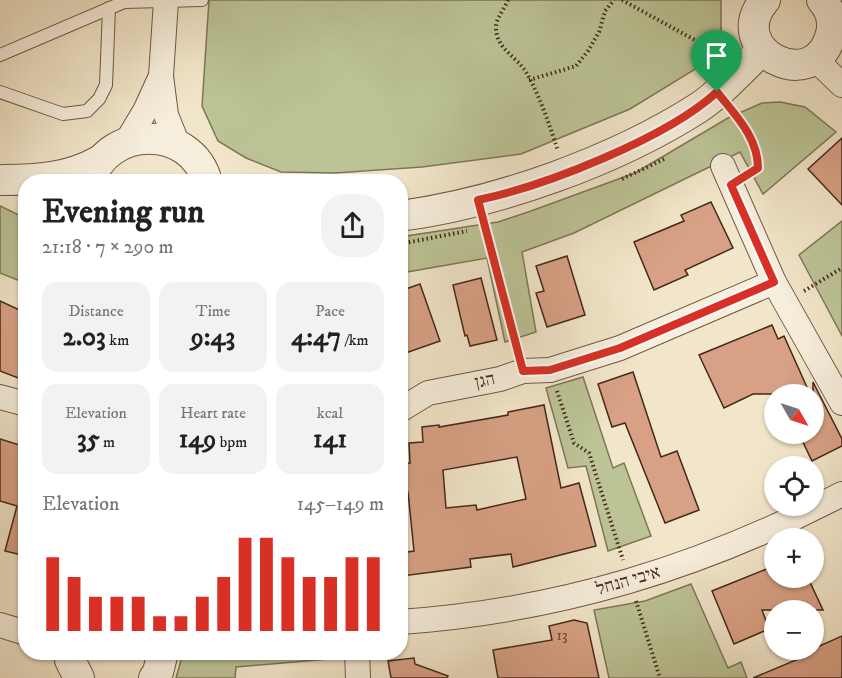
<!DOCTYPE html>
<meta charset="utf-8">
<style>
:root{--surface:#fff;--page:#f2f2f2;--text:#222;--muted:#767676;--accent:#d93025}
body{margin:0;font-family:"IM FELL DW Pica","Frank Ruhl Libre",serif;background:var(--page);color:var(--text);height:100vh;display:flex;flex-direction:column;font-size:22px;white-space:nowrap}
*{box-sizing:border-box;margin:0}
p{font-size:20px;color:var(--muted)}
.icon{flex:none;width:33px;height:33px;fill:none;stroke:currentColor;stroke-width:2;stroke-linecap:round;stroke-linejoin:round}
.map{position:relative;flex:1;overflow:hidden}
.sheet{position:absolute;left:18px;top:174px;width:390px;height:486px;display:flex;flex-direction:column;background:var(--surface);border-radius:24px;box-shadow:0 2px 4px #0004}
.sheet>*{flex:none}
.needle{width:39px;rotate:129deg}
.tools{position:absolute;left:764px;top:384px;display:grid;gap:12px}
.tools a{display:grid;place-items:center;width:60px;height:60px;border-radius:50%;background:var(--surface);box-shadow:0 2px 4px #0004;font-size:30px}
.pin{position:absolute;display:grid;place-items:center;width:51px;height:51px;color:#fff;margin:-62px -26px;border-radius:50% 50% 50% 0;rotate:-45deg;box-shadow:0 0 6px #0007}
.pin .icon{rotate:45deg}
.round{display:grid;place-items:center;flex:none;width:63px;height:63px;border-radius:24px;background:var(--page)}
.headline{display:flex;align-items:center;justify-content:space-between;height:102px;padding:0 24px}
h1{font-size:33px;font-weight:700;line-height:45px}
.figures{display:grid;grid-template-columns:repeat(3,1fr);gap:9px;height:102px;padding:6px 24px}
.figures div{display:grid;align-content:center;border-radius:15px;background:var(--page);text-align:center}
.figures b{font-size:26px;font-weight:700}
.figures small{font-size:16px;font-weight:400}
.figures p{font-size:16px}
.chart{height:168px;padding:12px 24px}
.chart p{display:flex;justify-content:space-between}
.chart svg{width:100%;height:108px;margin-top:6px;stroke:var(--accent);stroke-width:6}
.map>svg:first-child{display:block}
.green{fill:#bcc496;stroke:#807658;stroke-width:1.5}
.building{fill:#d8a185;stroke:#44281b;stroke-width:1.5;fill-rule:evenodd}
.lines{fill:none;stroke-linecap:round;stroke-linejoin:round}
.service-casing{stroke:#705847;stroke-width:14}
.minor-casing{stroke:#705847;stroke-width:26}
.tertiary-casing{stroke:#705847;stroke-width:32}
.path{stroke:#44281b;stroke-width:4;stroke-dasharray:1.5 3;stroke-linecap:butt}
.service{stroke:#f7efdd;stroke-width:12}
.minor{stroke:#f7efdd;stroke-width:24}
.tertiary{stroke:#f7efdd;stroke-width:30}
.route-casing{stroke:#fff;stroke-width:12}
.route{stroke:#d93025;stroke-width:8}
.labels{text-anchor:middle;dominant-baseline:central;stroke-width:6;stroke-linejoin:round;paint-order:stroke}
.number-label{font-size:15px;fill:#694636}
.street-label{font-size:18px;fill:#44281b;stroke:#f7efdd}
</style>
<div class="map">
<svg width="842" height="678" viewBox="0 0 842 678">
<rect width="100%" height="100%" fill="#f2e6ca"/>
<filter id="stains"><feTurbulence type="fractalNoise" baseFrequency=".00333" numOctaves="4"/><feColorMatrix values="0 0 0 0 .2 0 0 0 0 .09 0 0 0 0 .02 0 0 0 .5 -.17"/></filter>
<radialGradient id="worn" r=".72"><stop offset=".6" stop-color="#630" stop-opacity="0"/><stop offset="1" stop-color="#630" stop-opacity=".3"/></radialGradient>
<g class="green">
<polygon points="209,0 721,0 721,33 716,51 697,68 630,109 521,154 422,167 335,173 281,172 246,158 218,141 202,106"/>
<polygon points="780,102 805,107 836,132 763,194 740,152 574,233 522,252 536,332 505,342 487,258 401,273 400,237 498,222 531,211 635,173 728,118 762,103"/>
<polygon points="0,206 25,218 25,283 0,273"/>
<polygon points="842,221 842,336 799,255"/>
<polygon points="583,377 613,468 624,463 651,536 608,551 586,466 568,468 546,388"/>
<polygon points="691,584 728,668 741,662 747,678 609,678 594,610 645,601"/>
<polygon points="183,653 340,652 340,658 236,667 235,678 176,678"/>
</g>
<g class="building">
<polygon points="842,138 842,205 808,169"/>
<polygon points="711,202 733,248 685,270 688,275 654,290 634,242 684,221 681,215"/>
<polygon points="567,256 585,315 547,327 536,293 544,291 536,266"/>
<polygon points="481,278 497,340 470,346 467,335 465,336 453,285"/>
<polygon points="420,284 440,341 400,355 400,291"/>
<polygon points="0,301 26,313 26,381 0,371"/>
<polygon points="772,325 778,339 784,336 810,394 753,394 724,408 699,355"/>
<polygon points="633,372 661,457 677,451 699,510 665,523 625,423 612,427 598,384"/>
<polygon points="813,382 842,439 842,446 812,461 799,434 813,434"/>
<path d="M 544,405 L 561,488 L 579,483 L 596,546 L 513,567 L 511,554 L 470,559 L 471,567 L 402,576 L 400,553 L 414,551 L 408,492 L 400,492 L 400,464 L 410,463 L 409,443 L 423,442 L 422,427 L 439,425 L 439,427 L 508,415 L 508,412 ZM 517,457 L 526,499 L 477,510 L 476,505 L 446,508 L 443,470 Z"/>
<polygon points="0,439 26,447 26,556 5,551 17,506 0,501"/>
<polygon points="774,566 774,578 808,578 823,610 762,610 769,629 734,644 712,591"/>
<polygon points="574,620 587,623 599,678 498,678 493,650 552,640 549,626"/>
<polygon points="842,636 842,678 753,678 808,655 806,652"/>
<polygon points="414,658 415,664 448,676 447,678 391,678 388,661"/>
</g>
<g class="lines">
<defs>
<g id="service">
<polyline points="0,55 124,2 202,0"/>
<polyline points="0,92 63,114 87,111 99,99 106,85 109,8"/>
</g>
<g id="minor">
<polyline points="166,1 161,76 166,115 178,145"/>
<polyline points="815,59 842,85"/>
<polyline points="127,141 145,111 161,76"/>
<polyline points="723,166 774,282 842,403"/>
<polyline points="0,397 26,404"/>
<polyline points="400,410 428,393 500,379 523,371 550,370 620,348 774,282"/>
<path d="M 400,622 C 559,611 702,567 842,494"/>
<polyline points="0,625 26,633"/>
<polyline points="357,652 358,678"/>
</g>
<g id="tertiary">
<path d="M 765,0 C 722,50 815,98 831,34 C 834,22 830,9 822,0"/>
<path d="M 3,180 C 37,180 69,178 99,161"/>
<path d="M 90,182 C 106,125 192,124 207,182"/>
<path d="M 400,216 C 498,203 615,161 698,108 C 720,94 743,68 762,50"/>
<polyline points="70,652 70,660 79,678"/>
<polyline points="154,678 158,672 163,652"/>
</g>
</defs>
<use href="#service" class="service-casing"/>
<use href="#minor" class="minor-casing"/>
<use href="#tertiary" class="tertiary-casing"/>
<g class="path">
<path d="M 508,0 C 505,8 497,17 496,26 C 495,48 516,56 526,72 C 540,96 549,124 558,151"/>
<polyline points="622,0 722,55"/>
<polyline points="529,80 576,66 588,51 599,32 605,11 614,0"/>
<path d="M 732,112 C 746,129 758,146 758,168 L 749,174"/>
<polyline points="622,179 664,159"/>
<polyline points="485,224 517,350"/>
<polyline points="400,244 467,231"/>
<polyline points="804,291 842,268"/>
<polyline points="557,391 574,443 589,453 623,560"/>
<polyline points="636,601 660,678"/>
</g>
<use href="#service" class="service"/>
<use href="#minor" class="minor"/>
<use href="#tertiary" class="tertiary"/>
</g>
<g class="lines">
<defs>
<path id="route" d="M 717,92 C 735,115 758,137 758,168 L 731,185 L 774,282 L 620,348 L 550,370 L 523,371 L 478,200 C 545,186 667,138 717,92 Z"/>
</defs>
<use href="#route" class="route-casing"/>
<use href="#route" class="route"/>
</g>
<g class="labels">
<g class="number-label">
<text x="562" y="635">13</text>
</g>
<g class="street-label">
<text transform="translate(485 381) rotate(-12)">הגן</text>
<text transform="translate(628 581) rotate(-16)">איבי הנחל</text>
</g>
</g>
<rect width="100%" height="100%" filter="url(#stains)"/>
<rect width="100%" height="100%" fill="url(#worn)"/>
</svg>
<div class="tools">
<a><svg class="needle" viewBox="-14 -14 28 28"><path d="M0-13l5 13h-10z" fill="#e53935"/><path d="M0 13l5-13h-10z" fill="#767676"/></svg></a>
<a><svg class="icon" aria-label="locate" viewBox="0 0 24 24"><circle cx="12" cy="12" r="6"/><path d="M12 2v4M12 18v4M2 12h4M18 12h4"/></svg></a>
<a>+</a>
<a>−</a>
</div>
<div class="pin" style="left:717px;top:92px;background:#1e9e55"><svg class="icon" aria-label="arrive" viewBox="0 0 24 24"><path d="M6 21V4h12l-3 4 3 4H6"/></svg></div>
<section class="sheet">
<div class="headline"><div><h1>Evening run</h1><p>21:18 · 7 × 290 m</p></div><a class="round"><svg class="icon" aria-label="share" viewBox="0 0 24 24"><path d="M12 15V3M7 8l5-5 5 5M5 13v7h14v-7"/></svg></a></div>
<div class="figures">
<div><p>Distance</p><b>2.03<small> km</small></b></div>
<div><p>Time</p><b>9:43</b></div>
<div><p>Pace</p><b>4:47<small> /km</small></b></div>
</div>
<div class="figures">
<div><p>Elevation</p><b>35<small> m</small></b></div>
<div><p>Heart rate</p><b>149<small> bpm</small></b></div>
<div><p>kcal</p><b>141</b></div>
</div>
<div class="chart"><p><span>Elevation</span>145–149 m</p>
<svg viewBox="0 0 160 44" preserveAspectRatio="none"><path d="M5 44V14M15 44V22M25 44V30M35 44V30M45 44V30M55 44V38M65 44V38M75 44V30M85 44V22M95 44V6M105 44V6M115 44V14M125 44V22M135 44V22M145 44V14M155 44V14"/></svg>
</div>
</section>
</div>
